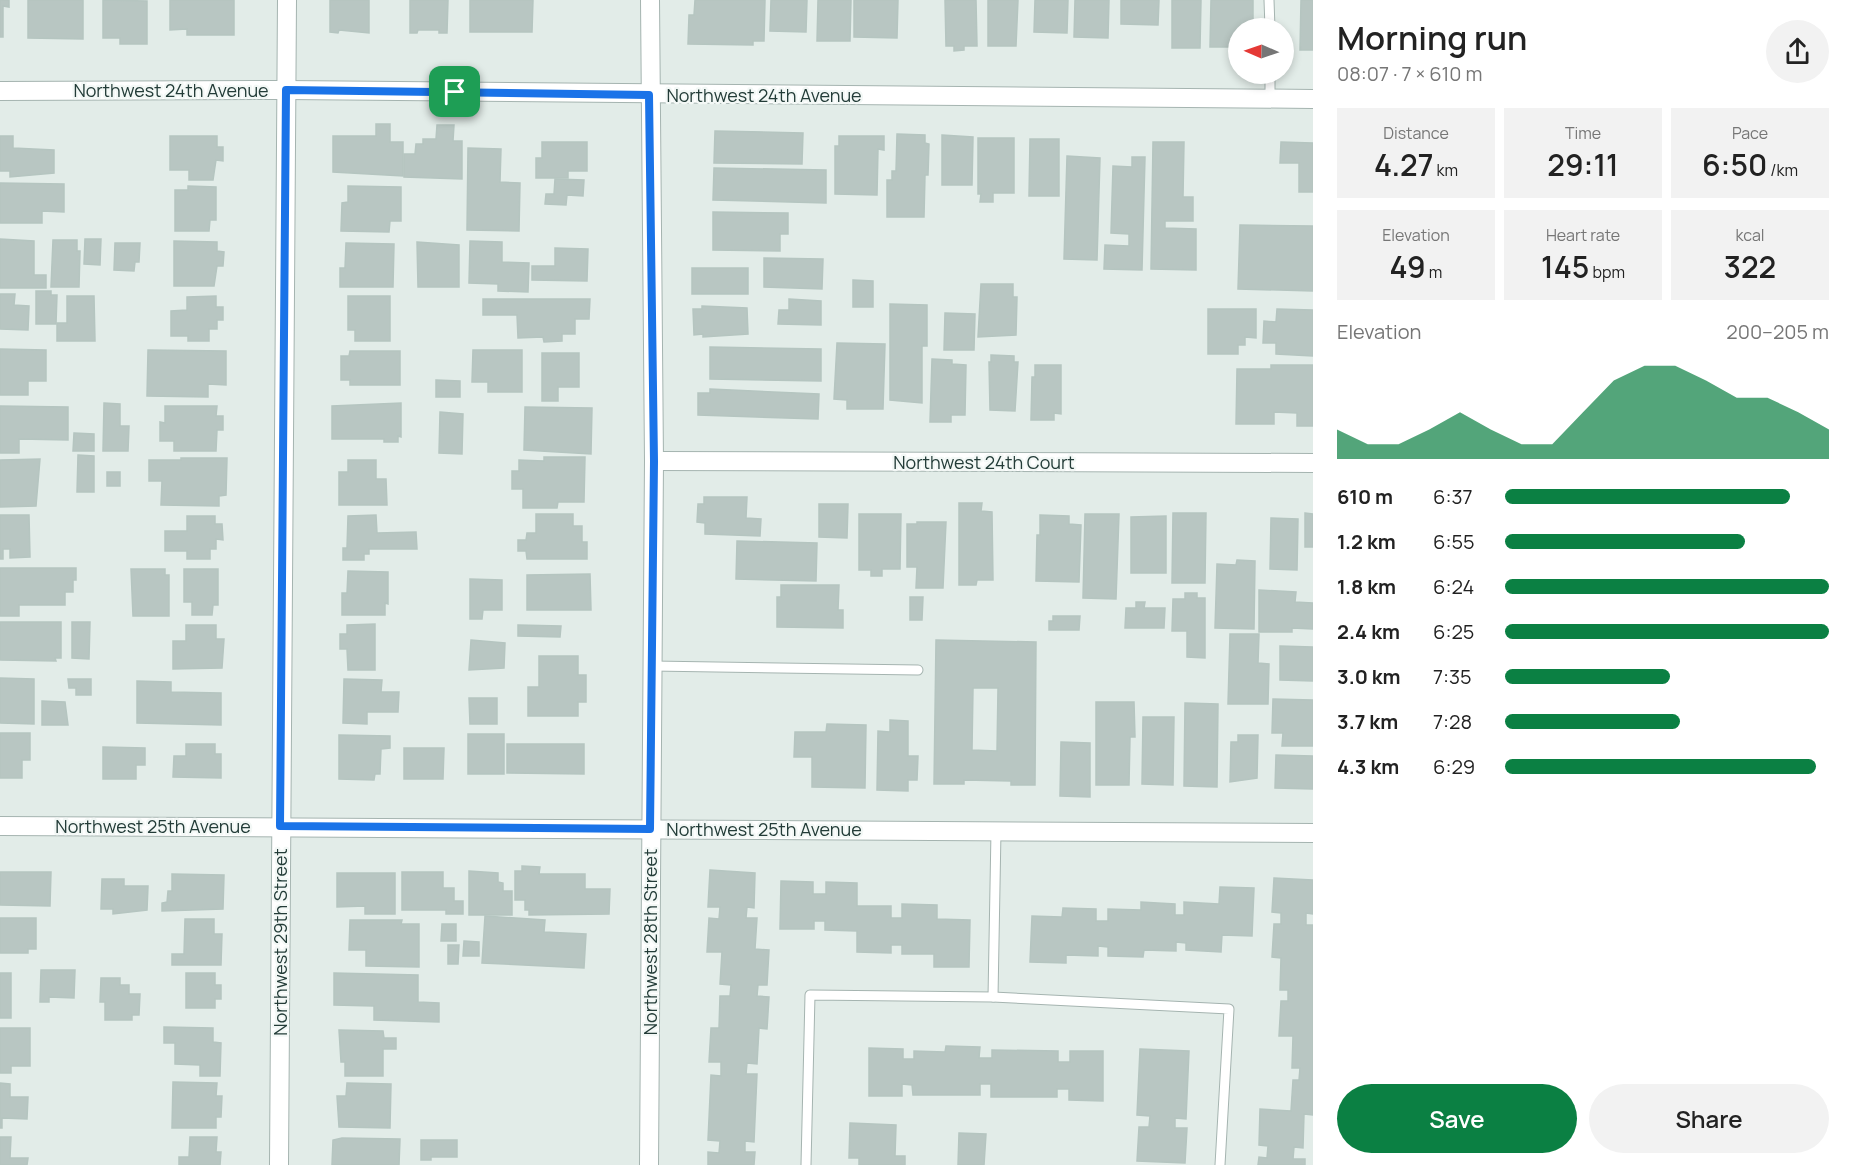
<!DOCTYPE html>
<meta charset="utf-8">
<style>
:root{--surface:#fff;--page:#f2f2f2;--text:#222;--muted:#767676;--accent:#0b8043}
body{margin:0;font-family:Manrope,sans-serif;background:var(--page);color:var(--text);height:100vh;display:flex;flex-direction:column;font-size:22px;white-space:nowrap}
*{box-sizing:border-box;margin:0}
p{font-size:20px;color:var(--muted)}
.icon{flex:none;width:33px;height:33px;fill:none;stroke:currentColor;stroke-width:2;stroke-linecap:round;stroke-linejoin:round}
.map{position:relative;flex:1;overflow:hidden}
.details{display:flex;flex-direction:column;background:var(--surface);width:540px}
.details>*{flex:none}
.needle{width:39px;rotate:272deg}
.tools{position:absolute;left:1228px;top:18px;display:grid;gap:12px}
.tools a{display:grid;place-items:center;width:66px;height:66px;border-radius:50%;background:var(--surface);box-shadow:0 3px 9px #0003;font-size:30px}
.pin{position:absolute;display:grid;place-items:center;width:51px;height:51px;color:#fff;margin:-26px;border-radius:12px;box-shadow:0 3px 9px #0006}
.round{display:grid;place-items:center;flex:none;width:63px;height:63px;border-radius:32px;background:var(--page)}
.overview{display:flex;align-items:center;justify-content:space-between;height:102px;padding:0 24px}
h1{font-size:33px;font-weight:600;line-height:45px}
.stats{display:grid;grid-template-columns:repeat(3,1fr);gap:9px;height:102px;padding:6px 24px}
.stats div{display:grid;align-content:center;border-radius:0px;background:var(--page);text-align:center}
.stats b{font-size:30px;font-weight:600}
.stats small{font-size:16px;font-weight:400}
.stats p{font-size:16px}
.chart{height:168px;padding:12px 24px}
.chart p{display:flex;justify-content:space-between}
.chart svg{width:100%;height:108px;margin-top:6px;fill:var(--accent);opacity:.7}
.action{display:flex;gap:12px;margin-top:auto;padding:12px 24px}
.action a{flex:1;height:69px;border-radius:36px;background:var(--accent);color:#fff;font-size:24px;font-weight:600;line-height:69px;text-align:center}
.action a+a{background:var(--page);color:var(--text)}
ul{padding:0 24px;list-style:none;font-size:20px}
li{display:grid;grid-template-columns:96px 72px 1fr;align-items:center;height:45px}
li i{height:15px;border-radius:8px;background:var(--accent)}
main{display:flex;flex:1;min-height:0}
.map>svg:first-child{display:block}
.building{fill:#b8c6c2;stroke:#b5c5c0;stroke-width:1.5;fill-rule:evenodd}
.lines{fill:none;stroke-linecap:round;stroke-linejoin:round}
.service-casing{stroke:#a5b4b0;stroke-width:11}
.minor-casing{stroke:#a5b4b0;stroke-width:20}
.tertiary-casing{stroke:#a5b4b0;stroke-width:20}
.service{stroke:#fff;stroke-width:9}
.minor{stroke:#fff;stroke-width:18}
.tertiary{stroke:#fff;stroke-width:18}
.route-casing{stroke:#fff;stroke-width:12}
.route{stroke:#1a73e8;stroke-width:8}
.labels{text-anchor:middle;dominant-baseline:central;stroke-width:4.5;stroke-linejoin:round;paint-order:stroke}
.street-label{font-size:18px;fill:#233c38;stroke:#f3f8f6}
</style>
<main>
<div class="map">
<svg width="1313" height="1165" viewBox="0 0 1313 1165">
<rect width="100%" height="100%" fill="#e2ece8"/>
<g class="building">
<polygon points="0,0 9,0 9,7 3,6 3,37 0,37"/>
<polygon points="28,0 83,0 83,39 28,38"/>
<polygon points="103,0 147,1 147,44 120,44 120,38 103,38"/>
<polygon points="170,0 234,0 234,35 187,35 187,29 170,30"/>
<polygon points="330,0 369,0 369,33 339,30 338,33 330,32"/>
<polygon points="410,0 448,0 447,33 439,33 439,30 418,30 417,33 410,33"/>
<polygon points="470,0 533,0 532,32 470,32"/>
<polygon points="695,0 765,0 764,41 753,41 753,45 688,44 689,15 694,15"/>
<polygon points="771,0 807,0 806,32 770,31"/>
<polygon points="818,0 851,0 850,41 817,41"/>
<polygon points="854,0 898,0 897,38 854,37"/>
<polygon points="945,0 976,0 977,46 964,46 964,50 954,51 954,46 946,46"/>
<polygon points="988,0 1018,0 1016,46 988,46"/>
<polygon points="1035,0 1068,0 1067,33 1034,32"/>
<polygon points="1075,0 1109,0 1108,38 1074,37"/>
<polygon points="1121,0 1159,0 1158,25 1121,24"/>
<polygon points="1172,0 1201,0 1200,48 1172,48"/>
<polygon points="1211,0 1253,0 1253,28 1239,28 1239,47 1210,47"/>
<polygon points="1301,0 1313,0 1313,50 1300,50"/>
<polygon points="376,124 390,124 390,142 403,142 403,176 333,172 333,136 376,136"/>
<polygon points="437,125 454,125 453,141 462,141 462,179 404,177 404,154 415,154 416,144 423,144 423,139 436,139"/>
<polygon points="715,131 803,133 802,164 714,163"/>
<polygon points="897,134 925,135 925,143 929,144 928,175 925,175 924,217 887,217 887,180 892,180 892,171 896,171"/>
<polygon points="942,135 973,137 972,185 942,185"/>
<polygon points="0,136 13,136 13,148 54,150 54,173 10,177 10,171 0,171"/>
<polygon points="170,136 217,136 217,147 223,147 223,161 216,160 213,180 189,180 189,170 170,170"/>
<polygon points="839,136 884,136 884,150 878,149 877,195 835,194 835,146 839,146"/>
<polygon points="978,138 1014,138 1014,193 993,193 993,202 980,202 981,194 978,194"/>
<polygon points="1030,139 1059,139 1059,196 1029,196"/>
<polygon points="542,142 587,142 587,171 568,171 568,178 536,178 536,158 542,158"/>
<polygon points="1153,142 1184,142 1183,197 1193,197 1193,221 1165,221 1165,228 1196,229 1196,270 1151,269"/>
<polygon points="1281,142 1313,143 1313,192 1299,192 1299,163 1280,163"/>
<polygon points="468,148 501,149 500,182 520,183 519,231 467,230"/>
<polygon points="1067,156 1100,158 1097,260 1064,259"/>
<polygon points="1132,157 1145,157 1142,270 1104,269 1105,245 1129,246 1129,234 1111,233 1113,166 1132,167"/>
<polygon points="714,168 826,170 826,203 713,200"/>
<polygon points="555,179 584,180 583,196 567,195 566,205 545,204 546,194 554,194"/>
<polygon points="0,183 64,184 64,212 42,211 42,223 0,223"/>
<polygon points="188,186 216,187 216,220 210,220 209,231 175,231 175,190 188,190"/>
<polygon points="348,186 401,187 401,221 390,221 389,232 341,231 342,203 348,202"/>
<polygon points="713,212 788,213 788,234 780,234 780,251 713,250"/>
<polygon points="1240,225 1313,226 1313,291 1238,289"/>
<polygon points="0,239 34,241 34,275 46,275 46,288 0,288"/>
<polygon points="85,239 101,239 100,265 84,264"/>
<polygon points="53,240 77,240 77,251 80,251 79,287 51,287"/>
<polygon points="174,241 217,242 217,251 224,252 223,266 217,266 214,286 174,286"/>
<polygon points="470,241 502,242 502,262 529,263 528,292 498,291 498,284 469,283"/>
<polygon points="417,242 459,245 459,287 418,287"/>
<polygon points="115,243 140,243 139,262 135,262 134,271 114,270"/>
<polygon points="346,243 394,244 393,287 340,287 340,268 345,268"/>
<polygon points="555,248 588,249 587,281 532,280 532,266 555,266"/>
<polygon points="764,258 823,259 822,289 764,287"/>
<rect x="692" y="268" width="56" height="26"/>
<polygon points="853,280 873,281 873,307 853,307"/>
<polygon points="981,284 1013,284 1013,297 1017,297 1016,335 978,337"/>
<polygon points="36,291 51,291 51,295 57,295 56,324 36,324"/>
<polygon points="0,294 15,294 14,305 29,306 28,330 0,329"/>
<polygon points="67,296 94,296 95,341 57,341 57,323 67,323"/>
<polygon points="216,296 216,307 223,307 223,320 217,320 217,329 209,329 209,341 188,341 188,336 171,336 171,311 187,310 187,297"/>
<polygon points="348,296 390,296 390,341 355,341 355,330 348,330"/>
<polygon points="483,299 590,299 589,319 575,319 575,334 562,334 562,341 544,342 543,337 518,338 517,315 483,315"/>
<polygon points="789,299 821,301 821,325 778,324 779,310 789,310"/>
<polygon points="890,304 927,305 927,346 922,346 922,403 890,400"/>
<polygon points="702,306 747,308 748,334 703,337 703,334 694,335 693,309 702,309"/>
<polygon points="1208,309 1256,309 1256,338 1245,337 1245,345 1238,345 1238,354 1208,354"/>
<polygon points="1277,309 1313,310 1313,356 1276,354 1276,343 1263,343 1264,321 1276,322"/>
<polygon points="945,313 975,314 974,350 944,350"/>
<polygon points="837,343 885,344 883,409 847,409 847,400 834,399"/>
<polygon points="710,347 821,349 821,381 710,379"/>
<polygon points="0,349 46,350 46,381 28,381 28,395 0,395"/>
<polygon points="148,350 226,351 226,385 208,384 208,397 147,396"/>
<polygon points="473,350 522,350 522,392 488,392 488,382 472,382"/>
<polygon points="350,351 400,351 400,385 350,385 350,380 341,380 341,356 349,356"/>
<polygon points="542,353 579,353 579,387 558,387 558,401 542,401"/>
<polygon points="991,355 1014,356 1014,362 1018,362 1015,411 990,410 989,362 991,362"/>
<polygon points="932,359 952,360 952,364 966,365 965,415 951,415 951,422 930,422"/>
<polygon points="1035,365 1061,365 1061,414 1054,413 1054,420 1031,420 1032,377 1035,377"/>
<polygon points="1271,365 1313,365 1313,426 1297,426 1297,413 1274,412 1274,424 1236,424 1237,369 1271,369"/>
<polygon points="436,380 460,381 460,397 436,397"/>
<polygon points="710,389 819,394 818,419 698,415 698,393 710,393"/>
<polygon points="104,403 120,404 120,426 129,426 128,451 103,451"/>
<polygon points="401,403 401,437 398,436 398,442 384,442 384,439 332,439 332,406"/>
<polygon points="0,406 68,407 68,440 19,439 19,453 0,453"/>
<polygon points="165,406 217,406 216,416 223,416 223,430 217,430 216,451 174,451 174,441 160,441 160,422 165,423"/>
<polygon points="525,407 592,408 591,454 524,450"/>
<polygon points="440,412 463,414 462,454 439,453"/>
<polygon points="74,433 94,434 94,451 73,451"/>
<polygon points="78,455 94,456 94,492 77,492"/>
<polygon points="544,457 585,457 584,502 558,502 557,508 523,508 523,489 512,489 512,471 519,471 519,460 544,461"/>
<polygon points="181,458 227,458 226,495 219,496 219,506 161,505 162,481 149,481 149,460 181,460"/>
<polygon points="40,459 36,506 0,507 0,460"/>
<polygon points="348,460 376,460 376,479 386,479 387,505 339,505 339,472 348,472"/>
<rect x="107" y="472" width="13" height="14"/>
<polygon points="704,497 747,497 746,518 761,519 760,536 705,534 705,523 697,522 698,504 704,504"/>
<polygon points="959,503 982,503 981,511 992,512 993,580 977,580 976,585 959,585"/>
<polygon points="819,504 848,504 847,538 819,537"/>
<polygon points="1173,513 1206,513 1205,583 1172,583"/>
<polygon points="1305,513 1313,514 1313,547 1305,547"/>
<polygon points="536,514 573,514 573,526 582,526 582,542 587,542 587,559 527,559 526,551 518,551 518,540 526,540 527,533 536,533"/>
<polygon points="859,514 901,514 900,569 882,569 882,576 871,576 871,570 859,570"/>
<polygon points="1085,514 1119,514 1116,599 1083,598"/>
<polygon points="0,515 29,515 30,557 10,558 10,549 3,549 3,559 0,559"/>
<polygon points="376,515 377,533 416,532 417,549 369,549 369,554 364,554 364,560 343,560 343,548 347,548 348,516"/>
<polygon points="1040,515 1069,516 1069,524 1081,525 1079,582 1036,581 1037,535 1040,535"/>
<polygon points="187,516 215,516 215,524 222,524 223,540 216,539 216,549 210,549 210,559 187,559 187,551 165,551 165,531 187,531"/>
<polygon points="1166,516 1166,573 1131,573 1131,517"/>
<polygon points="1271,518 1298,519 1297,570 1270,569"/>
<polygon points="917,522 946,522 943,588 916,588 917,567 907,567 907,524 917,524"/>
<polygon points="737,541 817,543 816,581 736,579"/>
<polygon points="1237,560 1255,561 1254,629 1215,628 1217,564 1236,565"/>
<polygon points="0,568 76,568 76,580 73,580 73,592 65,592 65,605 19,605 19,616 0,616"/>
<polygon points="131,569 165,569 165,575 169,575 169,616 133,616"/>
<polygon points="184,569 218,569 218,605 213,605 212,615 192,615 192,602 184,602"/>
<polygon points="348,571 388,572 388,604 385,603 385,615 342,615 342,593 347,593"/>
<polygon points="590,574 591,610 527,610 527,575"/>
<polygon points="470,579 502,580 502,610 483,610 482,619 470,619"/>
<polygon points="781,585 839,585 838,610 843,610 843,628 777,627 777,597 781,597"/>
<polygon points="1259,590 1296,592 1295,602 1313,603 1313,629 1292,628 1292,632 1259,632"/>
<polygon points="1185,593 1197,593 1197,598 1205,598 1205,658 1187,657 1187,631 1172,631 1173,599 1185,599"/>
<polygon points="910,597 923,597 922,620 910,620"/>
<polygon points="1136,602 1145,602 1144,608 1165,608 1164,628 1125,628 1126,608 1136,608"/>
<polygon points="1053,616 1080,616 1079,630 1049,630 1049,621 1053,621"/>
<polygon points="0,622 61,622 61,658 55,658 56,661 0,660"/>
<polygon points="72,622 90,622 89,659 72,658"/>
<polygon points="375,624 375,670 348,670 347,649 340,649 340,634 347,634 347,625"/>
<polygon points="186,625 216,625 216,639 224,639 222,668 173,669 173,641 186,641"/>
<polygon points="518,625 561,626 560,637 518,636"/>
<polygon points="1230,634 1259,634 1258,663 1269,664 1268,704 1228,704"/>
<polygon points="471,640 505,643 504,668 469,670"/>
<path d="M 936,640 L 1036,642 L 1035,785 L 1011,785 L 1011,781 L 964,780 L 964,784 L 934,784 ZM 973,688 L 998,688 L 997,751 L 972,750 Z"/>
<polygon points="1280,646 1313,647 1313,681 1280,680"/>
<polygon points="539,656 578,656 578,675 586,675 586,702 578,702 578,716 528,716 528,687 539,687"/>
<polygon points="0,678 34,679 34,724 0,723"/>
<polygon points="68,679 91,679 91,695 76,695 76,688 69,688"/>
<polygon points="344,679 382,680 381,692 399,692 398,712 367,712 367,724 343,723"/>
<polygon points="137,681 171,682 171,692 221,693 221,725 137,723"/>
<polygon points="469,698 497,698 497,724 470,724"/>
<polygon points="1273,699 1313,700 1313,746 1282,746 1283,733 1272,733"/>
<polygon points="42,701 65,702 68,725 42,725"/>
<polygon points="1096,702 1134,702 1135,737 1130,737 1129,785 1096,785"/>
<polygon points="1185,703 1218,704 1217,787 1184,786"/>
<polygon points="1143,717 1174,717 1173,785 1142,784"/>
<polygon points="890,720 908,721 908,756 918,756 917,780 908,780 908,791 877,790 878,731 890,732"/>
<polygon points="827,724 866,725 865,788 812,787 812,757 794,757 795,732 826,732"/>
<polygon points="0,733 30,733 30,760 22,760 22,778 0,778"/>
<rect x="468" y="734" width="36" height="40"/>
<polygon points="339,735 390,736 390,748 381,749 380,774 375,774 374,780 339,779"/>
<polygon points="1238,735 1258,735 1257,778 1230,782 1231,742 1238,742"/>
<polygon points="1061,742 1090,743 1090,797 1060,796"/>
<polygon points="186,744 215,744 215,754 221,754 221,778 173,777 174,756 186,756"/>
<polygon points="507,744 584,744 584,774 507,773"/>
<polygon points="103,747 145,748 145,765 136,765 136,779 103,779"/>
<polygon points="404,748 444,748 443,779 404,779"/>
<polygon points="1276,755 1313,756 1313,789 1275,788"/>
<polygon points="522,866 540,867 539,874 585,874 585,889 610,889 609,914 529,915 529,910 525,910 525,900 515,900 515,871 522,871"/>
<polygon points="710,870 755,873 754,908 747,907 746,918 757,918 755,949 769,950 767,985 758,985 757,996 769,997 767,1029 759,1028 757,1064 747,1063 746,1074 757,1074 754,1142 745,1141 745,1152 755,1152 754,1165 708,1165 708,1152 719,1153 720,1141 708,1140 711,1075 721,1076 721,1062 709,1062 711,1028 719,1028 720,996 730,996 731,985 720,984 722,952 707,952 709,918 719,919 720,907 708,907"/>
<polygon points="469,871 498,873 498,882 503,883 503,891 512,891 512,915 469,915"/>
<polygon points="0,872 51,872 50,906 0,905"/>
<polygon points="402,872 443,872 443,888 454,888 454,901 463,901 463,914 446,914 446,910 402,910"/>
<polygon points="337,873 395,873 395,914 365,914 365,906 337,907"/>
<polygon points="172,874 224,875 223,909 162,911 162,903 167,902 168,891 172,891"/>
<polygon points="1274,878 1313,880 1313,914 1306,913 1306,925 1313,925 1313,1115 1304,1114 1303,1148 1294,1147 1293,1159 1305,1159 1305,1165 1258,1165 1259,1157 1267,1158 1268,1146 1259,1145 1260,1109 1291,1111 1293,1080 1299,1080 1300,1068 1292,1068 1293,1036 1279,1036 1281,1001 1288,1001 1288,990 1280,990 1281,958 1272,957 1274,924 1281,924 1281,913 1272,912"/>
<polygon points="102,879 124,879 124,886 148,886 147,910 113,914 113,909 101,909"/>
<polygon points="781,881 813,882 813,894 826,894 826,882 857,883 857,906 891,906 891,918 902,918 902,904 937,905 937,919 970,920 969,967 934,967 934,954 902,954 902,945 891,945 891,953 857,952 857,931 825,930 825,921 814,921 814,929 780,929"/>
<polygon points="1220,887 1254,888 1252,936 1222,935 1221,952 1186,950 1186,943 1176,942 1176,951 1144,950 1143,957 1108,956 1108,947 1098,946 1098,956 1066,955 1066,963 1030,962 1032,916 1062,917 1063,908 1096,909 1096,921 1108,921 1108,909 1141,910 1141,902 1175,904 1175,915 1184,915 1184,902 1219,904"/>
<polygon points="485,916 545,920 544,932 586,934 584,968 482,963"/>
<polygon points="0,918 36,918 36,949 28,949 28,953 0,953"/>
<polygon points="185,919 214,919 214,934 222,934 221,965 172,965 172,954 184,954"/>
<polygon points="350,920 402,920 401,924 419,924 419,967 366,966 366,950 349,950"/>
<polygon points="442,924 456,924 456,941 441,941"/>
<polygon points="464,941 479,942 479,956 463,956"/>
<polygon points="448,945 459,945 458,964 448,964"/>
<polygon points="41,970 75,970 74,998 49,997 49,1002 40,1002"/>
<rect x="0" y="973" width="11" height="45"/>
<polygon points="186,973 215,973 215,985 221,985 221,999 215,999 215,1008 186,1008"/>
<polygon points="334,973 418,975 418,1002 439,1003 439,1022 374,1020 374,1006 334,1005"/>
<polygon points="101,978 120,978 120,985 129,985 129,994 140,994 139,1015 132,1015 132,1020 105,1020 105,1002 100,1002"/>
<polygon points="164,1027 213,1028 213,1042 221,1043 220,1076 200,1076 200,1065 175,1064 175,1043 164,1043"/>
<polygon points="0,1028 30,1028 30,1066 11,1066 11,1073 0,1073"/>
<polygon points="339,1030 383,1031 384,1038 396,1038 396,1049 383,1049 383,1076 345,1076 345,1062 341,1062"/>
<polygon points="946,1046 980,1047 979,1058 992,1058 992,1050 1058,1051 1058,1062 1070,1062 1070,1051 1103,1051 1103,1101 1069,1100 1069,1089 1057,1089 1057,1097 991,1097 991,1084 980,1084 980,1095 913,1095 912,1085 902,1084 902,1096 869,1096 869,1048 903,1049 903,1059 914,1059 914,1051 945,1052"/>
<polygon points="1140,1049 1189,1051 1186,1119 1175,1118 1175,1128 1187,1128 1185,1163 1137,1161 1139,1127 1149,1127 1150,1116 1137,1115"/>
<polygon points="173,1082 217,1083 216,1096 222,1096 221,1117 216,1117 216,1128 172,1128"/>
<polygon points="0,1083 10,1084 10,1097 28,1097 27,1119 2,1118 2,1128 0,1128"/>
<polygon points="347,1083 391,1084 390,1128 339,1127 337,1096 346,1096"/>
<polygon points="850,1123 896,1125 895,1156 905,1156 905,1165 859,1165 859,1158 849,1158"/>
<polygon points="959,1133 986,1134 984,1165 958,1165"/>
<polygon points="0,1137 11,1137 10,1158 28,1158 27,1165 0,1165"/>
<polygon points="190,1137 217,1137 216,1152 221,1152 220,1165 179,1165 179,1157 189,1157"/>
<polygon points="342,1138 400,1139 399,1165 332,1165 333,1140"/>
<polygon points="421,1140 457,1140 457,1157 431,1157 431,1160 421,1160"/>
</g>
<g class="lines">
<defs>
<g id="service">
<polyline points="1269,0 1270,28"/>
<polyline points="1270,74 1270,99"/>
<polyline points="652,666 918,670"/>
<polyline points="993,997 996,831"/>
<polyline points="806,1165 810,995 993,997 1229,1009 1220,1165"/>
</g>
<g id="minor">
<polyline points="0,91 286,90 1313,99"/>
<polyline points="654,461 1313,463"/>
<polyline points="0,826 1313,833"/>
<polyline points="279,1165 287,0"/>
</g>
<polyline id="tertiary" points="649,1165 654,461 650,0"/>
</defs>
<use href="#service" class="service-casing"/>
<use href="#minor" class="minor-casing"/>
<use href="#tertiary" class="tertiary-casing"/>
<use href="#service" class="service"/>
<use href="#minor" class="minor"/>
<use href="#tertiary" class="tertiary"/>
</g>
<g class="lines">
<defs>
<polygon id="route" points="286,90 649,95 654,461 650,829 280,826"/>
</defs>
<use href="#route" class="route-casing"/>
<use href="#route" class="route"/>
</g>
<g class="labels">
<g class="street-label">
<text x="171" y="90">Northwest 24th Avenue</text>
<text x="764" y="95">Northwest 24th Avenue</text>
<text x="984" y="462">Northwest 24th Court</text>
<text x="153" y="826">Northwest 25th Avenue</text>
<text x="764" y="829">Northwest 25th Avenue</text>
<text transform="translate(280 942) rotate(-90)">Northwest 29th Street</text>
<text transform="translate(650 942) rotate(-90)">Northwest 28th Street</text>
</g>
</g>
</svg>
<div class="tools">
<a><svg class="needle" viewBox="-14 -14 28 28"><path d="M0-13l5 13h-10z" fill="#e53935"/><path d="M0 13l5-13h-10z" fill="#767676"/></svg></a>
</div>
<div class="pin" style="left:455px;top:92px;background:#1e9e55"><svg class="icon" aria-label="arrive" viewBox="0 0 24 24"><path d="M6 21V4h12l-3 4 3 4H6"/></svg></div>
</div>
<section class="details">
<div class="overview"><div><h1>Morning run</h1><p>08:07 · 7 × 610 m</p></div><a class="round"><svg class="icon" aria-label="share" viewBox="0 0 24 24"><path d="M12 15V3M7 8l5-5 5 5M5 13v7h14v-7"/></svg></a></div>
<div class="stats">
<div><p>Distance</p><b>4.27<small> km</small></b></div>
<div><p>Time</p><b>29:11</b></div>
<div><p>Pace</p><b>6:50<small> /km</small></b></div>
</div>
<div class="stats">
<div><p>Elevation</p><b>49<small> m</small></b></div>
<div><p>Heart rate</p><b>145<small> bpm</small></b></div>
<div><p>kcal</p><b>322</b></div>
</div>
<div class="chart"><p><span>Elevation</span>200–205 m</p>
<svg viewBox="0 0 160 44" preserveAspectRatio="none"><path d="M0 44V32L10 38L20 38L30 32L40 25L50 32L60 38L70 38L80 25L90 12L100 6L110 6L120 12L130 19L140 19L150 25L160 32V44z"/></svg>
</div>
<ul>
<li><b>610 m</b>6:37<i style="width:88%"></i></li>
<li><b>1.2 km</b>6:55<i style="width:74%"></i></li>
<li><b>1.8 km</b>6:24<i style="width:100%"></i></li>
<li><b>2.4 km</b>6:25<i style="width:100%"></i></li>
<li><b>3.0 km</b>7:35<i style="width:51%"></i></li>
<li><b>3.7 km</b>7:28<i style="width:54%"></i></li>
<li><b>4.3 km</b>6:29<i style="width:96%"></i></li>
</ul>
<div class="action"><a>Save</a><a>Share</a></div>
</section>
</main>
